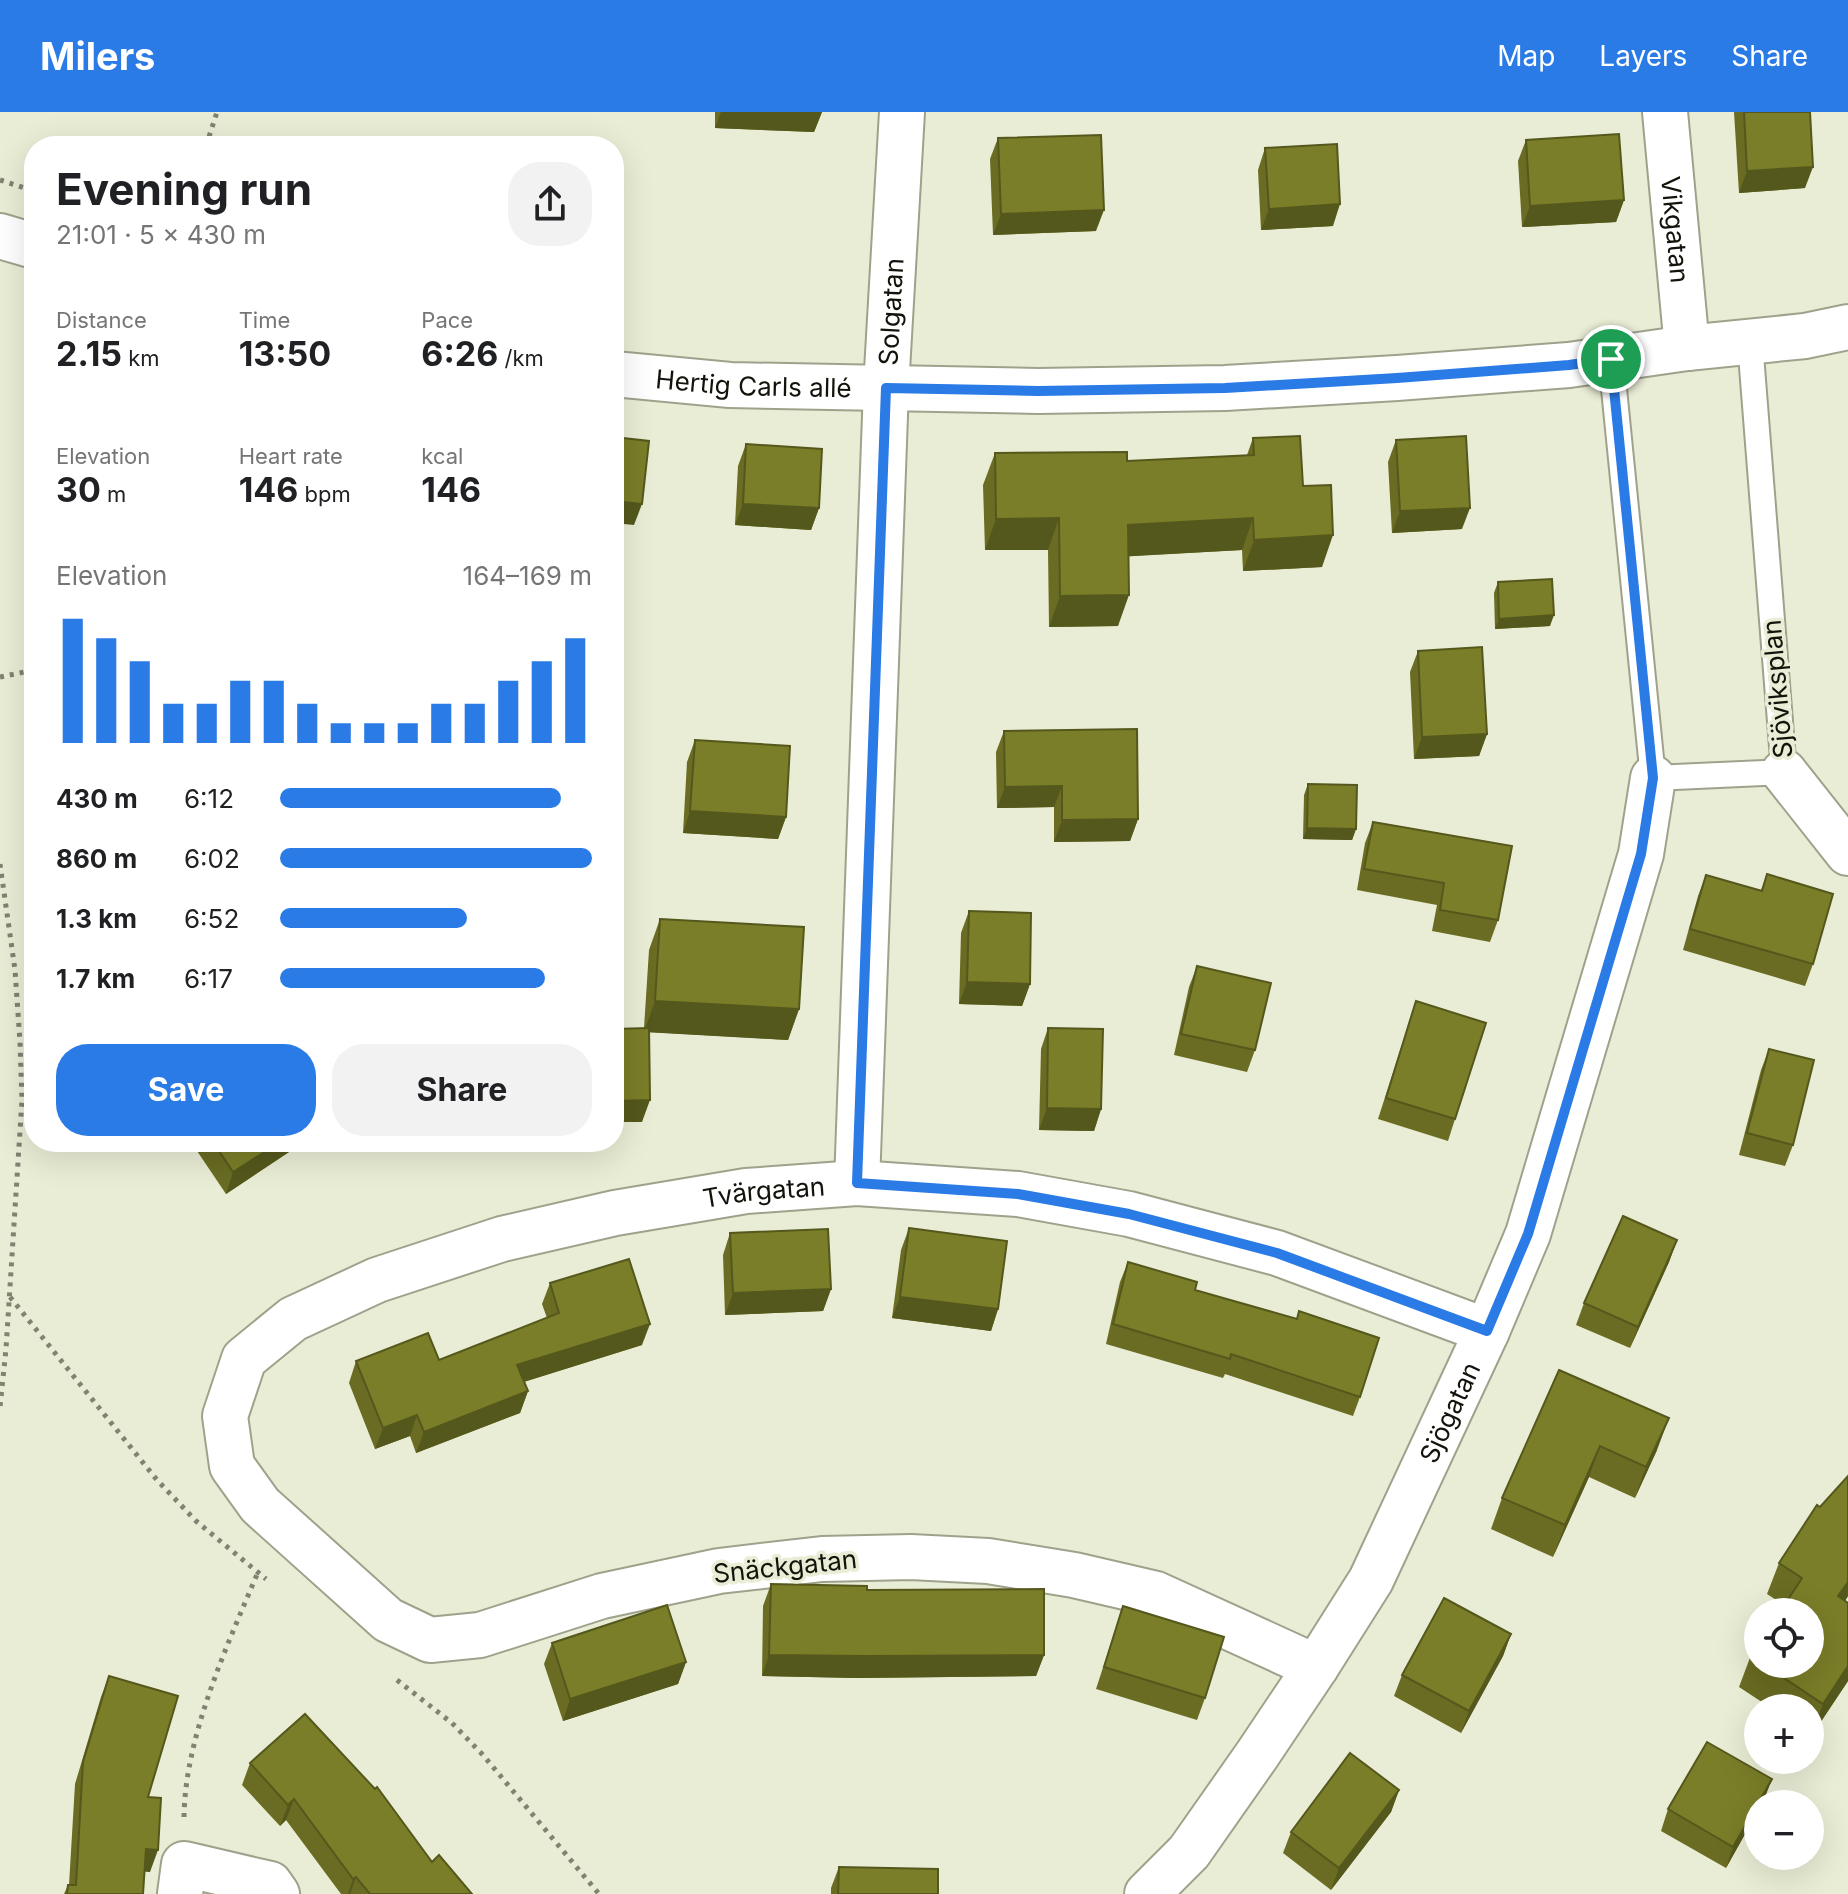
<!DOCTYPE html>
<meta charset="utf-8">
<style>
:root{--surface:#fff;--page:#f2f2f2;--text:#202124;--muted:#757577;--accent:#2a7be6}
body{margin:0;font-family:Inter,sans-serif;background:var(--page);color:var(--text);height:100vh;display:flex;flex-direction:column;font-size:30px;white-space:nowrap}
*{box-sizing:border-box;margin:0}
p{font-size:26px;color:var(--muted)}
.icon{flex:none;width:44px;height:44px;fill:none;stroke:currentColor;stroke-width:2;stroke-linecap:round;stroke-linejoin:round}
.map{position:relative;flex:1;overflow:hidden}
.drawer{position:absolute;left:24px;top:24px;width:600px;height:1016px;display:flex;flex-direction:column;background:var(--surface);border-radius:32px;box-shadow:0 8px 32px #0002}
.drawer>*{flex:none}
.buttons{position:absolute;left:1744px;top:1486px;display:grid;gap:16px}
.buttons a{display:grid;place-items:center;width:80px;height:80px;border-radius:50%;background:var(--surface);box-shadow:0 8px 32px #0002;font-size:40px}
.pin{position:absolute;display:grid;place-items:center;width:68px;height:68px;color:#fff;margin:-34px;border:4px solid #fff;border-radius:50%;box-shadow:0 2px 8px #0007}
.round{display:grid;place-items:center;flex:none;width:84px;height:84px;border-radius:32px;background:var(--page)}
.headline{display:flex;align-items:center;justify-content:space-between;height:136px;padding:0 32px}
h1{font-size:44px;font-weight:700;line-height:60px}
.stats{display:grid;grid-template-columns:repeat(3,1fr);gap:12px;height:136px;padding:8px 32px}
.stats div{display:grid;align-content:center}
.stats b{font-size:34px;font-weight:700}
.stats small{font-size:22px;font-weight:400}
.stats p{font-size:22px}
.chart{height:224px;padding:16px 32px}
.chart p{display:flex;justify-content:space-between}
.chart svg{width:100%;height:144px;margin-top:8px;stroke:var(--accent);stroke-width:6}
.cta{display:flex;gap:16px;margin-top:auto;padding:16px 32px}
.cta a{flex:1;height:92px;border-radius:32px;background:var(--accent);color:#fff;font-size:32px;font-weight:700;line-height:92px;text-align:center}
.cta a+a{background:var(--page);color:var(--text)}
ul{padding:0 32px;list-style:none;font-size:26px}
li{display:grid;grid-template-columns:128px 96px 1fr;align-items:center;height:60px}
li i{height:20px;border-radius:10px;background:var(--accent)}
header{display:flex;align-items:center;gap:48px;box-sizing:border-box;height:112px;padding:0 40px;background:var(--accent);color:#fff}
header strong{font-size:38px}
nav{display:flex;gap:44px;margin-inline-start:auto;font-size:28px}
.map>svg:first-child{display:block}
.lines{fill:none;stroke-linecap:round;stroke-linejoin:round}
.service-casing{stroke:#9fa28b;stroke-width:28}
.minor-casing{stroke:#9fa28b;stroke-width:48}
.tertiary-casing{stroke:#9fa28b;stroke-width:48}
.path{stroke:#818272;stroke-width:5;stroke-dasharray:4 6;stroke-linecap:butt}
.service{stroke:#fff;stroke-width:24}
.minor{stroke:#fff;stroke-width:44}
.tertiary{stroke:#fff;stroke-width:44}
.wall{fill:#696c22}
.shaded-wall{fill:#55581c}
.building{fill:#7a7e28;stroke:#55581c;stroke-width:2}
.route-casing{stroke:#fff;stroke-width:16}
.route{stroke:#2a7be6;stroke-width:10}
.labels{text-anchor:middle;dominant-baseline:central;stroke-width:7;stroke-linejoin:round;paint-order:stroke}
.street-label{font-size:26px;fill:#13130b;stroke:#eaedd5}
</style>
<header>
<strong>Milers</strong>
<nav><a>Map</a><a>Layers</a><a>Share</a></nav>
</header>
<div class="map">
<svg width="1848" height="1782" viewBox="0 0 1848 1782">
<rect width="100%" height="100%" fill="#eaedd5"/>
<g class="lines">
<defs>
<polyline id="service" points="1611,247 1653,666 1784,660 1750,230"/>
<g id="minor">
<path id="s1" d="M 1665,0 L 1687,236"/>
<polyline points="1784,660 1848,741"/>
<path id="s2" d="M 857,1071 L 886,276 L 902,0"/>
<path id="s3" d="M 1316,1555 L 1156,1482 L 1074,1463 L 988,1449 L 911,1445 L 822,1447 L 719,1459 L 602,1484 L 480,1523 L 430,1528 L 388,1508 L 260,1393 L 232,1354 L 225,1304 L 244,1247 L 293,1207 L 377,1168 L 502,1127 L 615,1101 L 746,1079 L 857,1071 L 1018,1082 L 1129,1102 L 1277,1141 L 1487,1219"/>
<polyline points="180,1782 184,1752 270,1772 277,1782"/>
<path id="s4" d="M 1147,1782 L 1189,1740 L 1257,1643 L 1316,1555 L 1371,1468 L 1487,1219 L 1528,1122 L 1641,742 L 1653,666"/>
</g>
<g id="tertiary">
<polyline points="0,124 34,134"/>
<path id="s5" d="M 614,262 L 730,273 L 1038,279 L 1225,276 L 1397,266 L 1569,253 L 1687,236 L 1805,224 L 1848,215"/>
</g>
</defs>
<use href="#service" class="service-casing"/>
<use href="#minor" class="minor-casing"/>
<use href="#tertiary" class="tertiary-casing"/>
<g class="path">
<polyline points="206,34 217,0"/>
<polyline points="0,68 34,79"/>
<polyline points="0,565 34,558"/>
<polyline points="0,752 15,858 20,930 22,988 6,1237 0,1295"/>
<polyline points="10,1185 157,1368 196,1409 266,1467"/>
<polyline points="397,1568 452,1611 483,1643 599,1782"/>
<path d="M 184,1705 C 185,1624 227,1534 258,1460"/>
</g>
<use href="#service" class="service"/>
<use href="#minor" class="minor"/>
<use href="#tertiary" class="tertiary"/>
</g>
<g class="wall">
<polygon points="715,0 822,0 814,20 715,16"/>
<polygon points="1734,0 1810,0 1805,76 1739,81"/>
<polygon points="998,26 1096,119 993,123 990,47"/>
<polygon points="1526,28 1624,88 1616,110 1522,115 1518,49"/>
<polygon points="1265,36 1333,114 1261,118 1258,58"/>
<polygon points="1253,326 1303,374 1322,455 1243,459 1242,438 1129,444 1118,514 1049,515 1048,438 985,438 983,373 995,341 1127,349 1247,343"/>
<polygon points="1396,328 1462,417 1392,421 1388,350"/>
<polygon points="746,332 819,396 811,418 735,413 738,354"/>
<polygon points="1498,470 1550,514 1495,517 1494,481"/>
<polygon points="1418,539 1487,622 1479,644 1414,647 1410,560"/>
<polygon points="1004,619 1138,707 1130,729 1054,730 1054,695 997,696 996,640"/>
<polygon points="695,628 786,705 778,727 683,721 687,650"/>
<polygon points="1308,672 1356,717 1352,728 1303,727 1304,683"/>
<polygon points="1373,710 1498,808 1490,830 1432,819 1437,793 1357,778 1365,731"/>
<polygon points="1767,762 1813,852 1805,874 1683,838 1698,784 1706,763 1761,778"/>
<polygon points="969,799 1030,872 1022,894 959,892 961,821"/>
<polygon points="660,807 799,897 788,928 649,920 642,1010 614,1010 614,917 644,916 649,838"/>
<polygon points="1197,854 1255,938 1247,960 1174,943 1189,875"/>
<polygon points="1416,889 1455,1007 1448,1029 1378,1007"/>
<polygon points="1048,916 1101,997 1094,1019 1039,1018 1041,937"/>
<polygon points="1769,937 1793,1033 1785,1054 1739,1043 1761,958"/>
<polygon points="191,1030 298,1030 295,1036 226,1082"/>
<polygon points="909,1116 998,1197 991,1219 892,1206 901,1138"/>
<polygon points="730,1121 831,1177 823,1199 725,1203 723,1143"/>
<polygon points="1677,1128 1669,1150 1630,1236 1576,1213 1584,1191"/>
<polygon points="1128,1150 1195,1178 1360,1285 1353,1304 1225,1262 1223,1266 1106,1232 1120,1170"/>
<polygon points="550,1171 642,1233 524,1270 528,1279 520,1301 416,1341 410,1324 375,1337 349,1271 356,1249 439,1248 547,1206 542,1192"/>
<polygon points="1559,1258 1657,1338 1635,1386 1589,1365 1553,1445 1491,1417 1502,1386"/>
<polygon points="1848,1364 1848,1484 1845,1489 1848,1491 1848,1569 1812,1623 1810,1622 1810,1596 1771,1596 1739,1575 1751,1543 1758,1532 1758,1552 1810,1552 1784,1493 1767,1482 1779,1451"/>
<polygon points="771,1472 867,1478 1044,1543 1036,1564 857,1566 762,1564 763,1494"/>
<polygon points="1123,1494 1205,1586 1197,1608 1096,1577"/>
<polygon points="1511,1522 1503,1544 1461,1621 1394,1584 1402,1563"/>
<polygon points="552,1531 686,1550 678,1572 563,1609 544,1552"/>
<polygon points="109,1564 148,1685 150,1760 144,1759 143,1782 64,1782 68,1773 69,1773 75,1672 101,1585"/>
<polygon points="250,1651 432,1750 472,1782 341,1782 286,1708 280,1714 242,1673"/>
<polygon points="1399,1678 1391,1700 1331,1778 1283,1741 1291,1720"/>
<polygon points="1764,1688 1726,1756 1661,1719 1668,1697"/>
<polygon points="839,1755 938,1782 831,1782 831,1776"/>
</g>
<g class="shaded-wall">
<polygon points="721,0 822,0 814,20 715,16"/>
<polygon points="1813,55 1805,76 1739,81 1747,59"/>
<polygon points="1624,88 1616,110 1522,115 1530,94"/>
<polygon points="1340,92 1333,114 1261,118 1269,97"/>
<polygon points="1104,98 1096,119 993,123 1001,102"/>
<polygon points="614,389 642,392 634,413 614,411"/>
<polygon points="743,392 819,396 811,418 735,413"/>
<polygon points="1470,396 1462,417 1392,421 1400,399"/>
<polygon points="1059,406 1048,438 985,438 996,407"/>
<polygon points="1253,406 1242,438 1117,445 1128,413"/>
<polygon points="1333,423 1322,455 1243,459 1254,428"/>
<polygon points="1129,483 1118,514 1049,515 1060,484"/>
<polygon points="1554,503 1550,514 1495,517 1499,507"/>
<polygon points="1487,622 1479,644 1414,647 1422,625"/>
<polygon points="1062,674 1054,695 997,696 1005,675"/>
<polygon points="690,699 786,705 778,727 683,721"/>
<polygon points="1138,707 1130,729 1054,730 1062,708"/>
<polygon points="1307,716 1356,717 1352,728 1303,727"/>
<polygon points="967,870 1030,872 1022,894 959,892"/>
<polygon points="655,889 799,897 788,928 644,920"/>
<polygon points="650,988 642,1010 614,1010 614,989"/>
<polygon points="1047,996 1101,997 1094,1019 1039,1018"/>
<polygon points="280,1030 298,1030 295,1036 226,1082 233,1060"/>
<polygon points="1677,1128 1669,1150 1630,1236 1638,1215"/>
<polygon points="831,1177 823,1199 725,1203 733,1181"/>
<polygon points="900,1185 998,1197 991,1219 892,1206"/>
<polygon points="650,1212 642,1233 510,1274 517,1253"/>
<polygon points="528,1279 520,1301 416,1341 424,1320"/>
<polygon points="417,1303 410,1324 375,1337 383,1316"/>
<polygon points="1669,1306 1657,1338 1635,1386 1646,1355"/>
<polygon points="1600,1334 1589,1365 1553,1445 1565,1413"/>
<polygon points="1848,1470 1848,1484 1827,1516 1838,1484"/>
<polygon points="1511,1522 1503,1544 1461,1621 1469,1599"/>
<polygon points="769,1543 1044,1543 1036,1564 857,1566 762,1564"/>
<polygon points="686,1550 678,1572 563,1609 570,1587"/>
<polygon points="1848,1554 1848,1569 1812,1623 1823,1592"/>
<polygon points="1772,1667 1764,1688 1762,1692 1758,1692 1758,1699 1726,1756 1733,1735"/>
<polygon points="1399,1678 1391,1700 1331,1778 1339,1756"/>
<polygon points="294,1687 286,1708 280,1714 288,1693"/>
<polygon points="146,1737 158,1738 150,1760 138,1759"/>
<polygon points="356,1765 350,1782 348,1782 353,1767"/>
</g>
<g class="building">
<polygon points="1744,0 1810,0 1813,55 1747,59"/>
<polygon points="1619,22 1624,88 1530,94 1526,28"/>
<polygon points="1101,23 1104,98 1001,102 998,26"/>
<polygon points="1337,32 1340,92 1269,97 1265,36"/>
<polygon points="1300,324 1303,374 1331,373 1333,423 1254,428 1253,406 1128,413 1129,483 1060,484 1059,406 996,407 995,341 1127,340 1127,349 1254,343 1253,326"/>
<polygon points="1466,324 1470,396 1400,399 1396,328"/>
<polygon points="614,325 649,329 642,392 614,389"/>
<polygon points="746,332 822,337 819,396 743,392"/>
<polygon points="1552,467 1554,503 1499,507 1498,470"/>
<polygon points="1482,535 1487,622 1422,625 1418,539"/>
<polygon points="1137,617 1138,707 1062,708 1062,674 1005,675 1004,619"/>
<polygon points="695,628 790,634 786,705 690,699"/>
<polygon points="1308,672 1357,673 1356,717 1307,716"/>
<polygon points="1373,710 1512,734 1498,808 1440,798 1444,771 1364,757"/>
<polygon points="1767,762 1833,782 1813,852 1690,817 1706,763 1762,779"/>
<polygon points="969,799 1031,801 1030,872 967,870"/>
<polygon points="660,807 804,815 799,897 655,889"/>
<polygon points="1197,854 1271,871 1255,938 1181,922"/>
<polygon points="1416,889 1486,911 1455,1007 1386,986"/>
<polygon points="649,916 650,988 614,989 614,917"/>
<polygon points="1048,916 1103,917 1101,997 1047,996"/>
<polygon points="1769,937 1814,948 1793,1033 1747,1021"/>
<polygon points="213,1030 280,1030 233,1060"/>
<polygon points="1623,1104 1677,1128 1638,1215 1584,1191"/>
<polygon points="909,1116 1007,1129 998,1197 900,1185"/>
<polygon points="828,1117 831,1177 733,1181 730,1121"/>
<polygon points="629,1147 650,1212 517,1253 528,1279 424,1320 417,1303 383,1316 356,1249 428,1221 439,1248 559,1201 550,1171"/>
<polygon points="1128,1150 1197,1170 1195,1178 1297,1207 1299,1199 1379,1226 1360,1285 1231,1242 1230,1247 1113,1212"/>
<polygon points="1559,1258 1669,1306 1646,1355 1600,1334 1565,1413 1502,1386"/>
<polygon points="1848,1364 1848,1470 1838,1484 1848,1491 1848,1554 1823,1592 1763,1552 1810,1552 1810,1500 1780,1500 1802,1466 1779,1451 1817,1393 1820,1395"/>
<polygon points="771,1472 867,1474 867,1478 1044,1477 1044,1543 865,1544 769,1543"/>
<polygon points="1444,1486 1511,1522 1469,1599 1402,1563"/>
<polygon points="667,1493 686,1550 570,1587 552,1531"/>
<polygon points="1123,1494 1224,1525 1205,1586 1104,1555"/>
<polygon points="1758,1532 1758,1548 1751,1543"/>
<polygon points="109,1564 178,1584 148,1685 161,1686 158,1738 146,1737 143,1782 67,1782 68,1773 76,1773 83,1650"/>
<polygon points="305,1602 375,1677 377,1675 432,1750 439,1743 472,1782 370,1782 356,1765 353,1767 294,1687 288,1693 250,1651"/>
<polygon points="1707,1630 1772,1667 1733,1735 1668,1697"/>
<polygon points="1350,1641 1399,1678 1339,1756 1291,1720"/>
<polygon points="839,1755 938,1757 938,1782 838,1782"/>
</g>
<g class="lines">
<defs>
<polygon id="route" points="1611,247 1653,666 1641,742 1528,1122 1487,1219 1277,1141 1129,1102 1018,1082 857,1071 886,276 1038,279 1225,276 1397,266 1569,253"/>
</defs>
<use href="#route" class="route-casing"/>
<use href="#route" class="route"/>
</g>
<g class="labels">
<g class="street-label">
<text stroke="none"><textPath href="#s1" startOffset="118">Vikgatan</textPath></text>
<text stroke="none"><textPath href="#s2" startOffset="872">Solgatan</textPath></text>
<text stroke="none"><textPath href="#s5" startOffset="140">Hertig Carls allé</textPath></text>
<text transform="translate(1777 577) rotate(-95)">Sjöviksplan</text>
<text stroke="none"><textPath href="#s3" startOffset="1846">Tvärgatan</textPath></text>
<text stroke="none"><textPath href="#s4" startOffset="572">Sjögatan</textPath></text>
<text transform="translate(785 1454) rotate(-6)">Snäckgatan</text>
</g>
</g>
</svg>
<div class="buttons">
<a><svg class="icon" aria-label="locate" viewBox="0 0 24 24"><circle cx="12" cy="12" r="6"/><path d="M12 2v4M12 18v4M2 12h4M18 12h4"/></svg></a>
<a>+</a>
<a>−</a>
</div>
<div class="pin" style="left:1611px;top:247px;background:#1e9e55"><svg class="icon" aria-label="arrive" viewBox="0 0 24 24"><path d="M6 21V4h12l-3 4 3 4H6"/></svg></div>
<section class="drawer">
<div class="headline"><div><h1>Evening run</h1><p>21:01 · 5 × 430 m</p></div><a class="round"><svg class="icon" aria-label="share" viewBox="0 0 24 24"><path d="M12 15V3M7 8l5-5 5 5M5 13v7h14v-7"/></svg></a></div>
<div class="stats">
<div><p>Distance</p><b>2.15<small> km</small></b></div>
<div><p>Time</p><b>13:50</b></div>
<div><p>Pace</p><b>6:26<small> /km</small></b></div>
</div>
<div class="stats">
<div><p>Elevation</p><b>30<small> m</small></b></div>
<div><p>Heart rate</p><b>146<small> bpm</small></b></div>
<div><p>kcal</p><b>146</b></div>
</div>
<div class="chart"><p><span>Elevation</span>164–169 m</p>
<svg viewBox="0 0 160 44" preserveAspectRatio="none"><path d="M5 44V6M15 44V12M25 44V19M35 44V32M45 44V32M55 44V25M65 44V25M75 44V32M85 44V38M95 44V38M105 44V38M115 44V32M125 44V32M135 44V25M145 44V19M155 44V12"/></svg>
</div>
<ul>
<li><b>430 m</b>6:12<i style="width:90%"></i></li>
<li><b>860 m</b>6:02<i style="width:100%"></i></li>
<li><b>1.3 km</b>6:52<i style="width:60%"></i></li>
<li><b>1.7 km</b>6:17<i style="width:85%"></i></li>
</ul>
<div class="cta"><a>Save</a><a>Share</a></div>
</section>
</div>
